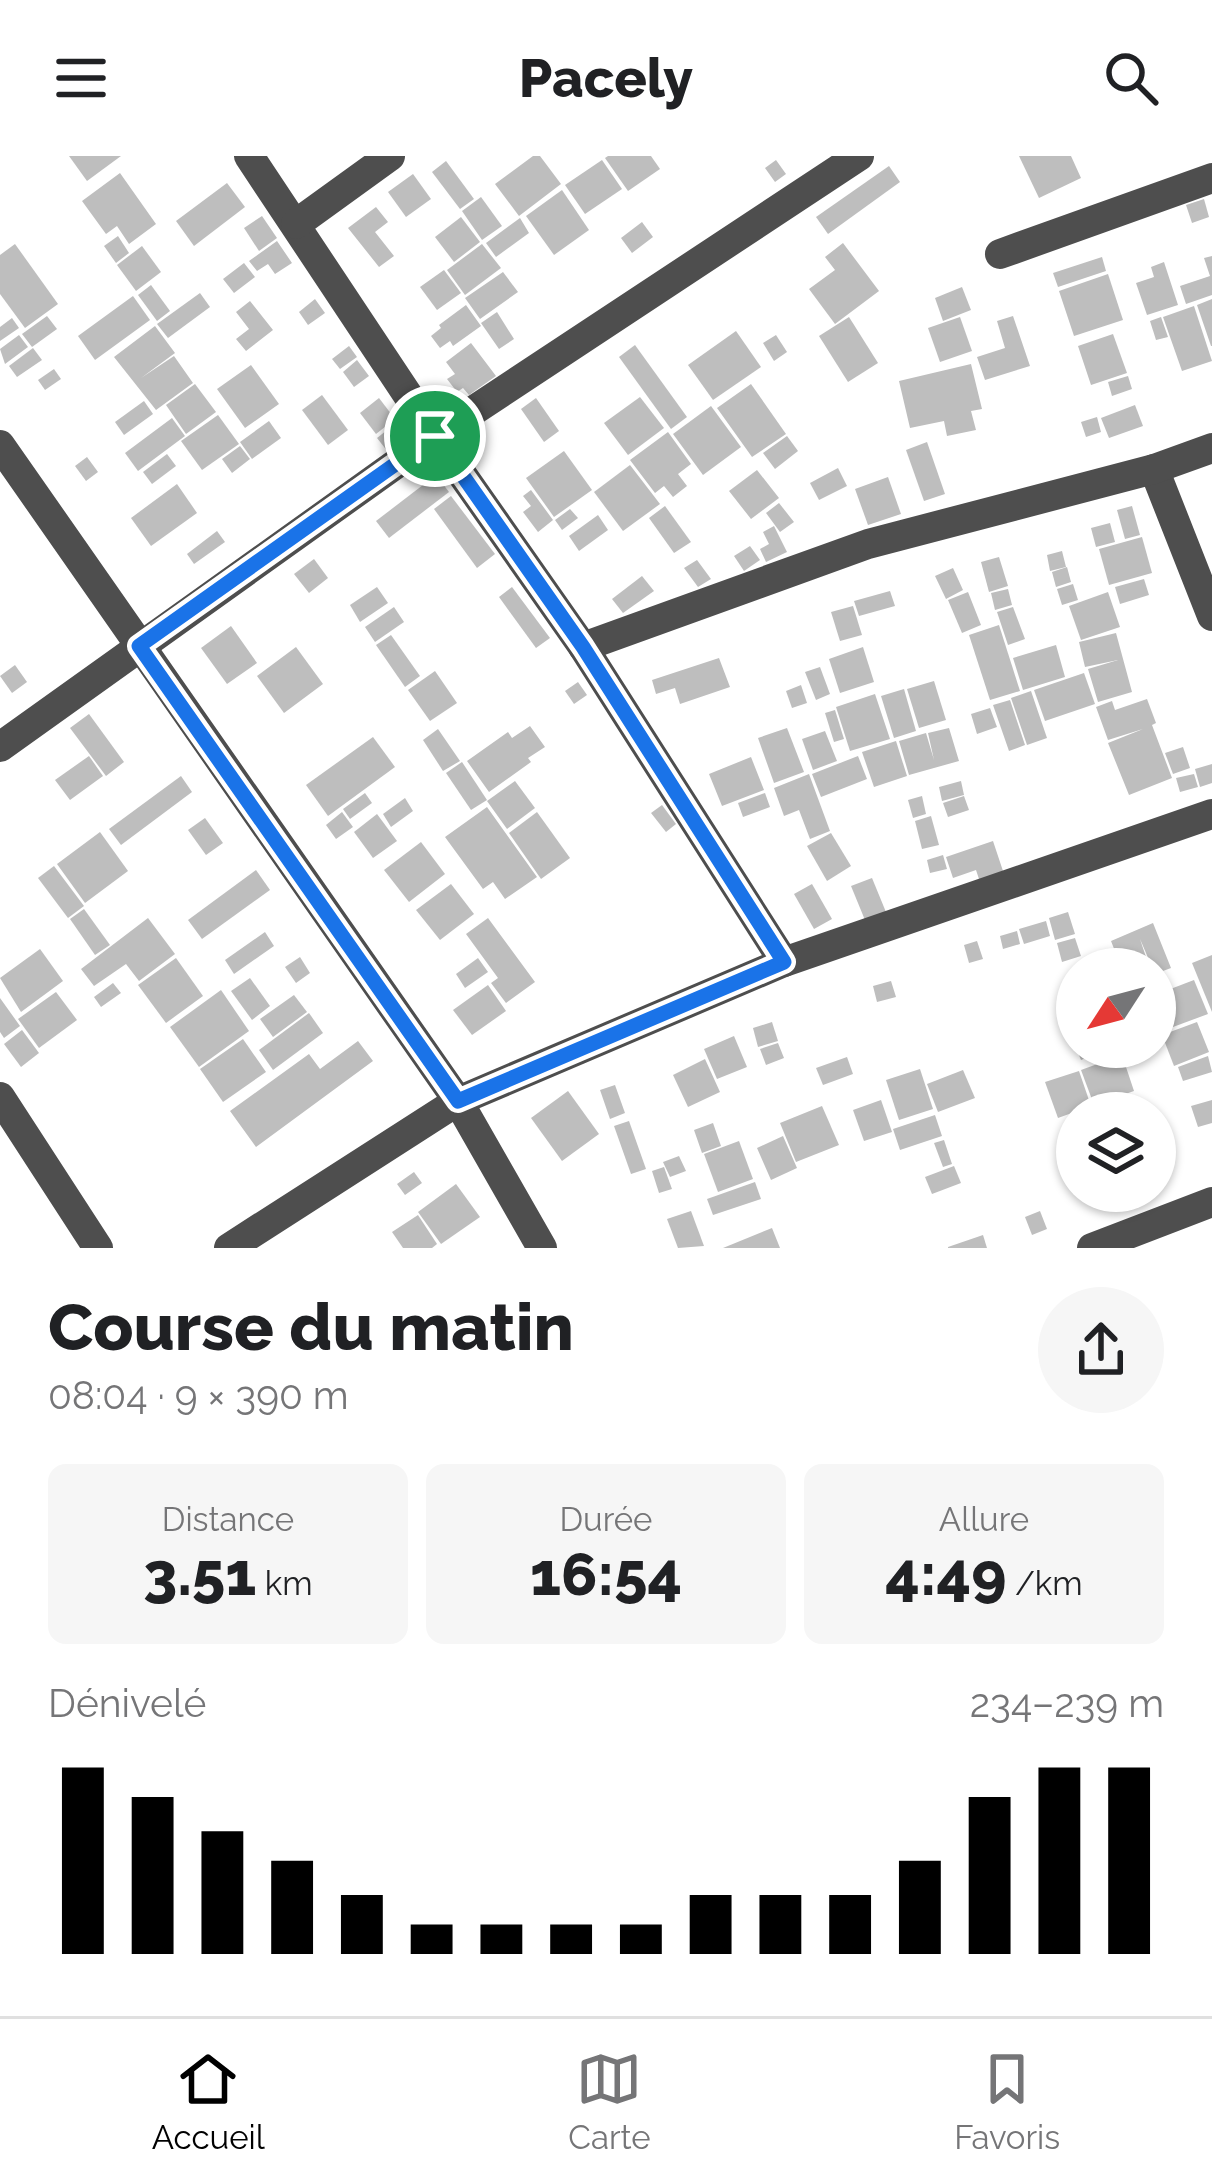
<!DOCTYPE html>
<html lang="fr">
<meta charset="utf-8">
<style>
:root{--surface:#fff;--page:#f6f6f6;--text:#202124;--muted:#757577;--line:#e0e0e0;--accent:#000}
body{margin:0;font-family:Raleway,sans-serif;background:var(--page);color:var(--text);height:100vh;display:flex;flex-direction:column;font-size:45px;white-space:nowrap}
*{box-sizing:border-box;margin:0}
p{font-size:39px;color:var(--muted)}
.icon{flex:none;width:66px;height:66px;fill:none;stroke:currentColor;stroke-width:2;stroke-linecap:round;stroke-linejoin:round}
.map{position:relative;height:1092px;overflow:hidden}
.details{display:flex;flex-direction:column;background:var(--surface);flex:1}
.details>*{flex:none}
.needle{width:78px;rotate:234deg}
.fabs{position:absolute;left:1056px;top:792px;display:grid;gap:24px}
.fabs a{display:grid;place-items:center;width:120px;height:120px;border-radius:50%;background:var(--surface);box-shadow:0 3px 9px #0004;font-size:60px}
.pin{position:absolute;display:grid;place-items:center;width:102px;height:102px;color:#fff;margin:-51px;border:6px solid #fff;border-radius:50%;box-shadow:0 3px 12px #0007}
.round{display:grid;place-items:center;flex:none;width:126px;height:126px;border-radius:63px;background:var(--page)}
.summary{display:flex;align-items:center;justify-content:space-between;height:204px;padding:0 48px}
h1{font-size:66px;font-weight:800;line-height:90px}
.figures{display:grid;grid-template-columns:repeat(3,1fr);gap:18px;height:204px;padding:12px 48px}
.figures div{display:grid;align-content:center;border-radius:18px;background:var(--page);text-align:center}
.figures b{font-size:60px;font-weight:800}
.figures small{font-size:33px;font-weight:400}
.figures p{font-size:33px}
.chart{height:336px;padding:24px 48px}
.chart p{display:flex;justify-content:space-between}
.chart svg{width:100%;height:216px;margin-top:12px;stroke:var(--accent);stroke-width:6}
header{display:flex;justify-content:space-between;align-items:center;height:156px;padding:0 48px;background:var(--surface);font-size:54px;font-weight:800}
.dock{display:flex;justify-content:space-around;align-items:center;height:168px;border-top:3px solid var(--line);background:var(--surface);font-size:33px;color:var(--muted)}
.dock a{display:grid;justify-items:center;gap:6px}
.dock .active{color:var(--accent)}
.map>svg:first-child{display:block}
.building{fill:#bebebe}
.lines{fill:none;stroke-linecap:round;stroke-linejoin:round}
.minor{stroke:#4e4e4e;stroke-width:30}
.route-casing{stroke:#fff;stroke-width:24}
.route{stroke:#1a73e8;stroke-width:15}
</style>
<header><svg class="icon" aria-label="menu" viewBox="0 0 24 24"><path d="M4 6h16M4 12h16M4 18h16"/></svg>Pacely<svg class="icon" aria-label="search" viewBox="0 0 24 24"><circle cx="10" cy="10" r="6"/><path d="M15 15l6 6"/></svg></header>
<div class="map">
<svg width="1212" height="1092" viewBox="0 0 1212 1092">
<rect width="100%" height="100%" fill="#fff"/>
<g class="building">
<polygon points="69,0 121,0 87,25"/>
<polygon points="533,0 540,0 561,28 519,60 495,28"/>
<polygon points="608,0 651,0 660,13 628,35 605,2"/>
<polygon points="1019,0 1071,0 1081,22 1039,42"/>
<polygon points="602,4 622,33 585,58 565,29"/>
<polygon points="776,4 786,18 775,26 765,12"/>
<polygon points="446,5 474,43 460,53 432,16"/>
<polygon points="889,10 900,26 828,78 816,61"/>
<polygon points="120,17 156,68 129,88 117,70 106,78 82,45"/>
<polygon points="413,18 431,43 406,61 388,36"/>
<polygon points="227,27 245,51 194,90 176,65"/>
<polygon points="562,34 589,74 554,99 526,60"/>
<polygon points="481,41 502,70 482,84 462,55"/>
<polygon points="1204,43 1209,61 1192,67 1186,49"/>
<polygon points="376,51 388,66 375,76 394,100 379,111 348,72"/>
<polygon points="262,60 277,82 259,95 244,72"/>
<polygon points="461,61 480,86 454,106 435,81"/>
<polygon points="520,62 529,77 496,101 486,87"/>
<polygon points="642,66 653,81 632,97 621,82"/>
<polygon points="118,80 129,97 116,107 104,90"/>
<polygon points="277,85 292,107 275,118 268,108 257,115 249,105"/>
<polygon points="843,87 879,135 835,168 809,133 835,114 825,101"/>
<polygon points="15,88 58,148 25,172 0,138 0,99"/>
<polygon points="482,88 501,112 465,139 447,114"/>
<polygon points="142,90 161,116 136,135 117,109"/>
<polygon points="1212,100 1212,139 1186,148 1180,130 1210,120 1204,102"/>
<polygon points="1102,101 1106,115 1058,131 1053,117"/>
<polygon points="1164,106 1178,149 1147,159 1136,127 1154,121 1151,111"/>
<polygon points="244,107 255,121 234,137 223,123"/>
<polygon points="444,114 461,137 437,154 420,131"/>
<polygon points="503,116 518,136 480,163 465,142"/>
<polygon points="1108,118 1123,164 1074,180 1059,135"/>
<polygon points="151,129 170,155 157,165 138,139"/>
<polygon points="962,131 971,154 943,165 935,142"/>
<polygon points="200,137 210,151 168,182 157,168"/>
<polygon points="133,140 150,164 95,204 78,180"/>
<polygon points="315,143 325,157 308,169 299,156"/>
<polygon points="1212,143 1212,190 1211,190 1197,149"/>
<polygon points="250,145 273,174 246,195 236,183 249,173 236,156"/>
<polygon points="466,149 481,170 453,190 450,185 440,192 431,180 441,172 439,169"/>
<polygon points="1194,150 1212,205 1182,215 1163,161"/>
<polygon points="497,156 514,183 499,193 481,167"/>
<polygon points="47,160 57,173 32,191 22,178"/>
<polygon points="1013,160 1030,210 985,224 977,201 1005,192 997,165"/>
<polygon points="849,161 878,207 848,226 819,180"/>
<polygon points="960,161 972,195 940,206 928,172"/>
<polygon points="1161,161 1168,181 1156,184 1150,165"/>
<polygon points="12,162 19,172 0,185 0,171"/>
<polygon points="155,170 175,197 141,222 174,200 193,227 156,254 114,201"/>
<polygon points="736,175 761,211 713,244 688,209"/>
<polygon points="1113,178 1127,217 1091,229 1078,190"/>
<polygon points="19,179 28,191 5,208 0,193"/>
<polygon points="776,179 787,196 774,205 763,187"/>
<polygon points="471,187 496,220 469,239 463,232 457,236 447,223 455,218 446,206"/>
<polygon points="635,189 687,261 671,273 619,201"/>
<polygon points="349,190 357,201 340,213 332,203"/>
<polygon points="33,192 42,204 17,221 9,210"/>
<polygon points="357,204 369,220 354,231 343,216"/>
<polygon points="971,208 982,253 971,255 976,274 947,280 944,265 910,272 899,225"/>
<polygon points="251,209 279,248 245,272 217,233"/>
<polygon points="54,213 61,223 45,234 38,224"/>
<polygon points="1128,220 1132,233 1112,240 1108,226"/>
<polygon points="195,228 216,256 186,278 166,249"/>
<polygon points="751,228 786,278 752,301 717,252"/>
<polygon points="322,239 348,274 328,289 302,254"/>
<polygon points="640,241 664,272 628,299 604,267"/>
<polygon points="379,242 395,263 376,278 360,257"/>
<polygon points="536,242 559,275 544,286 521,253"/>
<polygon points="144,245 153,258 124,279 115,266"/>
<polygon points="1135,249 1143,270 1109,282 1101,262"/>
<polygon points="711,250 741,291 703,319 673,278"/>
<polygon points="218,259 239,288 202,314 181,285"/>
<polygon points="1097,261 1101,276 1086,281 1081,266"/>
<polygon points="172,262 185,280 138,315 125,297"/>
<polygon points="269,265 281,282 252,303 240,286"/>
<polygon points="396,267 408,282 388,296 377,282"/>
<polygon points="668,276 691,308 678,318 687,330 673,341 664,330 655,337 630,304"/>
<polygon points="787,280 798,295 775,313 763,297"/>
<polygon points="927,286 945,338 924,345 906,294"/>
<polygon points="240,290 250,303 232,317 222,303"/>
<polygon points="564,295 592,334 554,361 526,322"/>
<polygon points="167,298 176,310 152,328 143,316"/>
<polygon points="87,301 98,316 86,325 75,310"/>
<polygon points="630,309 660,348 623,375 594,336"/>
<polygon points="838,312 847,330 819,344 810,327"/>
<polygon points="757,314 779,342 751,363 729,335"/>
<polygon points="436,319 449,336 389,382 376,365"/>
<polygon points="888,321 901,358 868,369 855,333"/>
<polygon points="177,328 197,357 151,390 131,362"/>
<polygon points="531,334 553,364 538,376 523,356 531,350 523,340"/>
<polygon points="451,340 495,398 477,412 434,353"/>
<polygon points="779,347 794,366 780,376 766,357"/>
<polygon points="665,350 691,386 674,397 649,362"/>
<polygon points="1132,350 1140,379 1125,383 1117,354"/>
<polygon points="570,353 578,362 562,374 555,364"/>
<polygon points="598,359 608,374 579,395 569,380"/>
<polygon points="1110,367 1115,386 1096,391 1091,372"/>
<polygon points="774,370 787,396 766,406 760,393 769,388 763,376"/>
<polygon points="217,375 225,386 194,408 187,398"/>
<polygon points="1142,381 1152,417 1109,429 1099,393"/>
<polygon points="750,390 760,404 744,415 734,400"/>
<polygon points="1062,395 1066,411 1050,415 1047,399"/>
<polygon points="999,401 1008,430 989,436 981,406"/>
<polygon points="314,403 328,422 309,437 294,418"/>
<polygon points="697,404 711,423 698,431 684,412"/>
<polygon points="1067,411 1071,426 1056,431 1052,416"/>
<polygon points="953,412 963,434 946,443 935,420"/>
<polygon points="642,420 654,435 623,457 612,443"/>
<polygon points="1144,423 1149,439 1120,448 1115,431"/>
<polygon points="1073,428 1078,444 1062,449 1057,433"/>
<polygon points="377,431 388,447 360,466 350,449"/>
<polygon points="512,431 550,482 536,492 499,441"/>
<polygon points="1008,433 1012,449 995,454 991,437"/>
<polygon points="890,435 895,450 859,460 854,445"/>
<polygon points="968,436 981,469 962,477 948,444"/>
<polygon points="1108,436 1120,471 1081,484 1069,450"/>
<polygon points="853,450 862,479 840,485 831,456"/>
<polygon points="394,451 404,466 375,486 365,471"/>
<polygon points="1013,451 1025,483 1008,489 997,456"/>
<polygon points="999,469 1020,535 990,544 969,479"/>
<polygon points="231,470 257,507 227,528 201,492"/>
<polygon points="1116,477 1132,536 1098,546 1088,513 1118,504 1085,511 1079,486"/>
<polygon points="391,479 420,520 405,531 376,489"/>
<polygon points="1056,489 1065,521 1023,534 1013,502"/>
<polygon points="296,491 323,528 284,557 257,520"/>
<polygon points="863,491 874,526 840,537 829,503"/>
<polygon points="719,502 730,531 680,548 675,532 656,538 652,524"/>
<polygon points="15,509 27,526 12,537 0,520"/>
<polygon points="820,511 830,538 816,544 805,516"/>
<polygon points="435,515 457,547 430,565 408,534"/>
<polygon points="1084,517 1095,548 1045,565 1034,534"/>
<polygon points="934,525 946,564 919,572 907,533"/>
<polygon points="578,526 587,539 574,548 565,535"/>
<polygon points="801,529 807,547 792,552 786,535"/>
<polygon points="904,533 916,575 894,582 881,540"/>
<polygon points="1031,535 1047,582 1027,589 1011,542"/>
<polygon points="875,538 890,583 850,595 836,551"/>
<polygon points="1147,543 1156,567 1152,569 1172,622 1129,639 1108,587 1143,573 1108,584 1096,551 1112,545 1115,554"/>
<polygon points="1010,544 1025,589 1009,595 993,549"/>
<polygon points="990,552 997,571 977,578 971,558"/>
<polygon points="835,554 844,583 834,586 825,557"/>
<polygon points="89,558 124,606 106,620 70,572"/>
<polygon points="530,570 545,591 528,602 531,606 489,636 467,605 508,576 512,582"/>
<polygon points="787,572 804,616 774,627 758,582"/>
<polygon points="949,572 959,605 909,619 899,585 926,577 934,604 928,577"/>
<polygon points="438,573 460,605 443,615 423,584"/>
<polygon points="825,575 837,605 813,614 802,583"/>
<polygon points="373,581 395,611 328,660 306,629"/>
<polygon points="896,585 907,620 874,631 862,596"/>
<polygon points="1183,591 1190,612 1173,618 1165,597"/>
<polygon points="89,600 103,620 70,644 55,624"/>
<polygon points="858,600 867,623 821,641 812,618"/>
<polygon points="751,601 764,634 722,650 709,618"/>
<polygon points="462,606 487,644 471,654 446,617"/>
<polygon points="1212,608 1212,627 1200,631 1195,613"/>
<polygon points="809,618 830,675 810,683 799,654 784,660 774,632"/>
<polygon points="1194,618 1198,631 1180,636 1176,622"/>
<polygon points="181,620 192,636 121,689 109,673"/>
<polygon points="515,625 535,652 507,673 487,645"/>
<polygon points="961,625 964,639 942,645 939,631"/>
<polygon points="365,637 372,647 350,663 343,653"/>
<polygon points="765,637 770,651 743,661 738,647"/>
<polygon points="922,640 926,658 913,662 908,644"/>
<polygon points="964,640 969,654 948,661 943,647"/>
<polygon points="405,642 413,655 391,671 383,658"/>
<polygon points="662,649 676,668 666,676 651,657"/>
<polygon points="487,651 537,721 505,743 493,726 483,733 445,681"/>
<polygon points="342,656 353,671 336,683 326,669"/>
<polygon points="537,656 570,702 541,723 509,677"/>
<polygon points="377,658 397,685 373,702 354,676"/>
<polygon points="931,660 939,689 922,693 915,665"/>
<polygon points="205,662 223,687 206,699 188,674"/>
<polygon points="100,676 128,715 85,747 57,708"/>
<polygon points="831,677 851,710 827,725 807,690"/>
<polygon points="993,685 1005,721 981,729 976,714 953,722 946,701"/>
<polygon points="421,686 445,718 409,746 384,714"/>
<polygon points="943,699 947,713 930,717 927,704"/>
<polygon points="54,710 84,750 68,762 38,722"/>
<polygon points="256,714 270,734 202,783 188,764"/>
<polygon points="872,722 888,761 867,769 851,730"/>
<polygon points="451,728 474,758 440,784 416,754"/>
<polygon points="812,728 832,763 814,773 794,738"/>
<polygon points="84,753 110,789 95,799 70,763"/>
<polygon points="1068,756 1075,778 1055,784 1049,762"/>
<polygon points="148,762 175,798 139,825 126,808 94,830 81,813"/>
<polygon points="488,762 535,826 506,847 491,827 498,822 466,778"/>
<polygon points="1046,765 1050,780 1024,788 1019,773"/>
<polygon points="1153,767 1171,812 1155,818 1140,783 1150,813 1122,813 1111,785"/>
<polygon points="1017,775 1020,788 1003,793 1000,780"/>
<polygon points="265,776 274,790 234,818 225,804"/>
<polygon points="1075,782 1081,800 1062,806 1057,787"/>
<polygon points="977,785 983,803 969,807 964,789"/>
<polygon points="40,793 63,825 21,856 0,822"/>
<polygon points="1212,799 1212,856 1192,807"/>
<polygon points="300,801 310,817 296,827 285,811"/>
<polygon points="176,802 203,840 166,867 138,829"/>
<polygon points="478,802 488,816 465,832 456,818"/>
<polygon points="250,822 270,850 252,864 231,835"/>
<polygon points="1194,824 1208,858 1173,871 1160,837"/>
<polygon points="891,825 896,841 877,846 873,830"/>
<polygon points="113,827 121,837 101,851 94,841"/>
<polygon points="488,829 506,855 472,879 453,854"/>
<polygon points="221,834 249,875 199,911 170,871"/>
<polygon points="56,836 77,864 39,892 18,863"/>
<polygon points="1077,837 1077,891 1113,891 1081,904 1057,845"/>
<polygon points="294,839 307,856 273,881 260,863"/>
<polygon points="0,842 20,870 4,882 0,876"/>
<polygon points="309,857 323,877 273,914 259,894"/>
<polygon points="772,866 778,885 758,891 753,872"/>
<polygon points="1197,866 1209,896 1174,910 1162,879"/>
<polygon points="22,874 39,897 21,911 4,888"/>
<polygon points="734,880 747,911 717,923 704,893"/>
<polygon points="243,883 266,916 223,946 200,913"/>
<polygon points="358,885 373,905 256,991 230,955 309,898 320,913"/>
<polygon points="778,887 784,902 766,909 760,893"/>
<polygon points="1122,899 1134,935 1094,949 1081,914"/>
<polygon points="1208,900 1212,916 1183,925 1178,911"/>
<polygon points="847,901 853,918 823,929 816,912"/>
<polygon points="705,903 720,936 688,951 673,919"/>
<polygon points="920,913 933,953 899,964 886,924"/>
<polygon points="963,914 975,942 938,956 927,928"/>
<polygon points="1079,915 1091,950 1058,962 1045,926"/>
<polygon points="615,929 625,957 610,963 600,934"/>
<polygon points="568,935 599,978 562,1005 531,962"/>
<polygon points="881,944 892,976 864,985 853,954"/>
<polygon points="1212,944 1212,967 1198,971 1191,950"/>
<polygon points="822,950 839,989 796,1006 780,967"/>
<polygon points="935,959 942,980 900,994 893,973"/>
<polygon points="629,965 646,1013 631,1018 614,970"/>
<polygon points="713,967 721,990 702,997 694,974"/>
<polygon points="783,980 797,1012 771,1024 757,992"/>
<polygon points="944,984 952,1008 943,1011 934,987"/>
<polygon points="739,985 753,1023 718,1036 704,998"/>
<polygon points="679,1000 686,1015 670,1021 663,1006"/>
<polygon points="954,1010 961,1027 932,1038 925,1021"/>
<polygon points="664,1011 672,1033 659,1037 652,1015"/>
<polygon points="414,1016 422,1027 405,1039 397,1028"/>
<polygon points="755,1026 761,1043 713,1059 707,1043"/>
<polygon points="456,1028 480,1061 441,1088 418,1056"/>
<polygon points="691,1055 704,1090 678,1092 667,1063"/>
<polygon points="1040,1055 1047,1073 1032,1079 1025,1061"/>
<polygon points="418,1059 437,1088 432,1092 403,1092 392,1076"/>
<polygon points="772,1072 780,1092 723,1092"/>
<polygon points="983,1079 987,1092 948,1092 948,1091"/>
</g>
<g class="lines">
<g class="minor">
<polyline points="249,0 435,280 583,491 784,806"/>
<polyline points="296,68 390,0"/>
<polyline points="1000,98 1212,22"/>
<polyline points="0,289 458,945 542,1092"/>
<polyline points="1154,313 1212,460"/>
<polyline points="583,491 868,388 1154,313 1212,292"/>
<polyline points="0,591 435,280 859,0"/>
<polyline points="0,941 98,1092"/>
<polyline points="229,1092 458,945 784,806 1212,658"/>
<polyline points="1092,1092 1212,1046"/>
</g>
</g>
<g class="lines">
<defs>
<polygon id="route" points="435,280 583,491 784,806 458,945 139,490"/>
</defs>
<use href="#route" class="route-casing"/>
<use href="#route" class="route"/>
</g>
</svg>
<div class="fabs">
<a><svg class="needle" viewBox="-14 -14 28 28"><path d="M0-13l5 13h-10z" fill="#e53935"/><path d="M0 13l5-13h-10z" fill="#757577"/></svg></a>
<a><svg class="icon" aria-label="layers" viewBox="0 0 24 24"><path d="M12 4l9 5-9 5-9-5zM3 14l9 5 9-5"/></svg></a>
</div>
<div class="pin" style="left:435px;top:280px;background:#1e9e55"><svg class="icon" aria-label="arrive" viewBox="0 0 24 24"><path d="M6 21V4h12l-3 4 3 4H6"/></svg></div>
</div>
<section class="details">
<div class="summary"><div><h1>Course du matin</h1><p>08:04 · 9 × 390 m</p></div><a class="round"><svg class="icon" aria-label="share" viewBox="0 0 24 24"><path d="M12 15V3M7 8l5-5 5 5M5 13v7h14v-7"/></svg></a></div>
<div class="figures">
<div><p>Distance</p><b>3.51<small> km</small></b></div>
<div><p>Durée</p><b>16:54</b></div>
<div><p>Allure</p><b>4:49<small> /km</small></b></div>
</div>
<div class="chart"><p><span>Dénivelé</span>234–239 m</p>
<svg viewBox="0 0 160 44" preserveAspectRatio="none"><path d="M5 44V6M15 44V12M25 44V19M35 44V25M45 44V32M55 44V38M65 44V38M75 44V38M85 44V38M95 44V32M105 44V32M115 44V32M125 44V25M135 44V12M145 44V6M155 44V6"/></svg>
</div>
</section>
<nav class="dock">
<a class="active"><svg class="icon" aria-label="home" viewBox="0 0 24 24"><path d="M3 11l9-7 9 7M6 9v11h12V9"/></svg>Accueil</a>
<a><svg class="icon" aria-label="map" viewBox="0 0 24 24"><path d="M3 6l6-2 6 2 6-2v14l-6 2-6-2-6 2zM9 4v14M15 6v14"/></svg>Carte</a>
<a><svg class="icon" aria-label="saved" viewBox="0 0 24 24"><path d="M7 4h10v16l-5-4-5 4z"/></svg>Favoris</a>
</nav>
